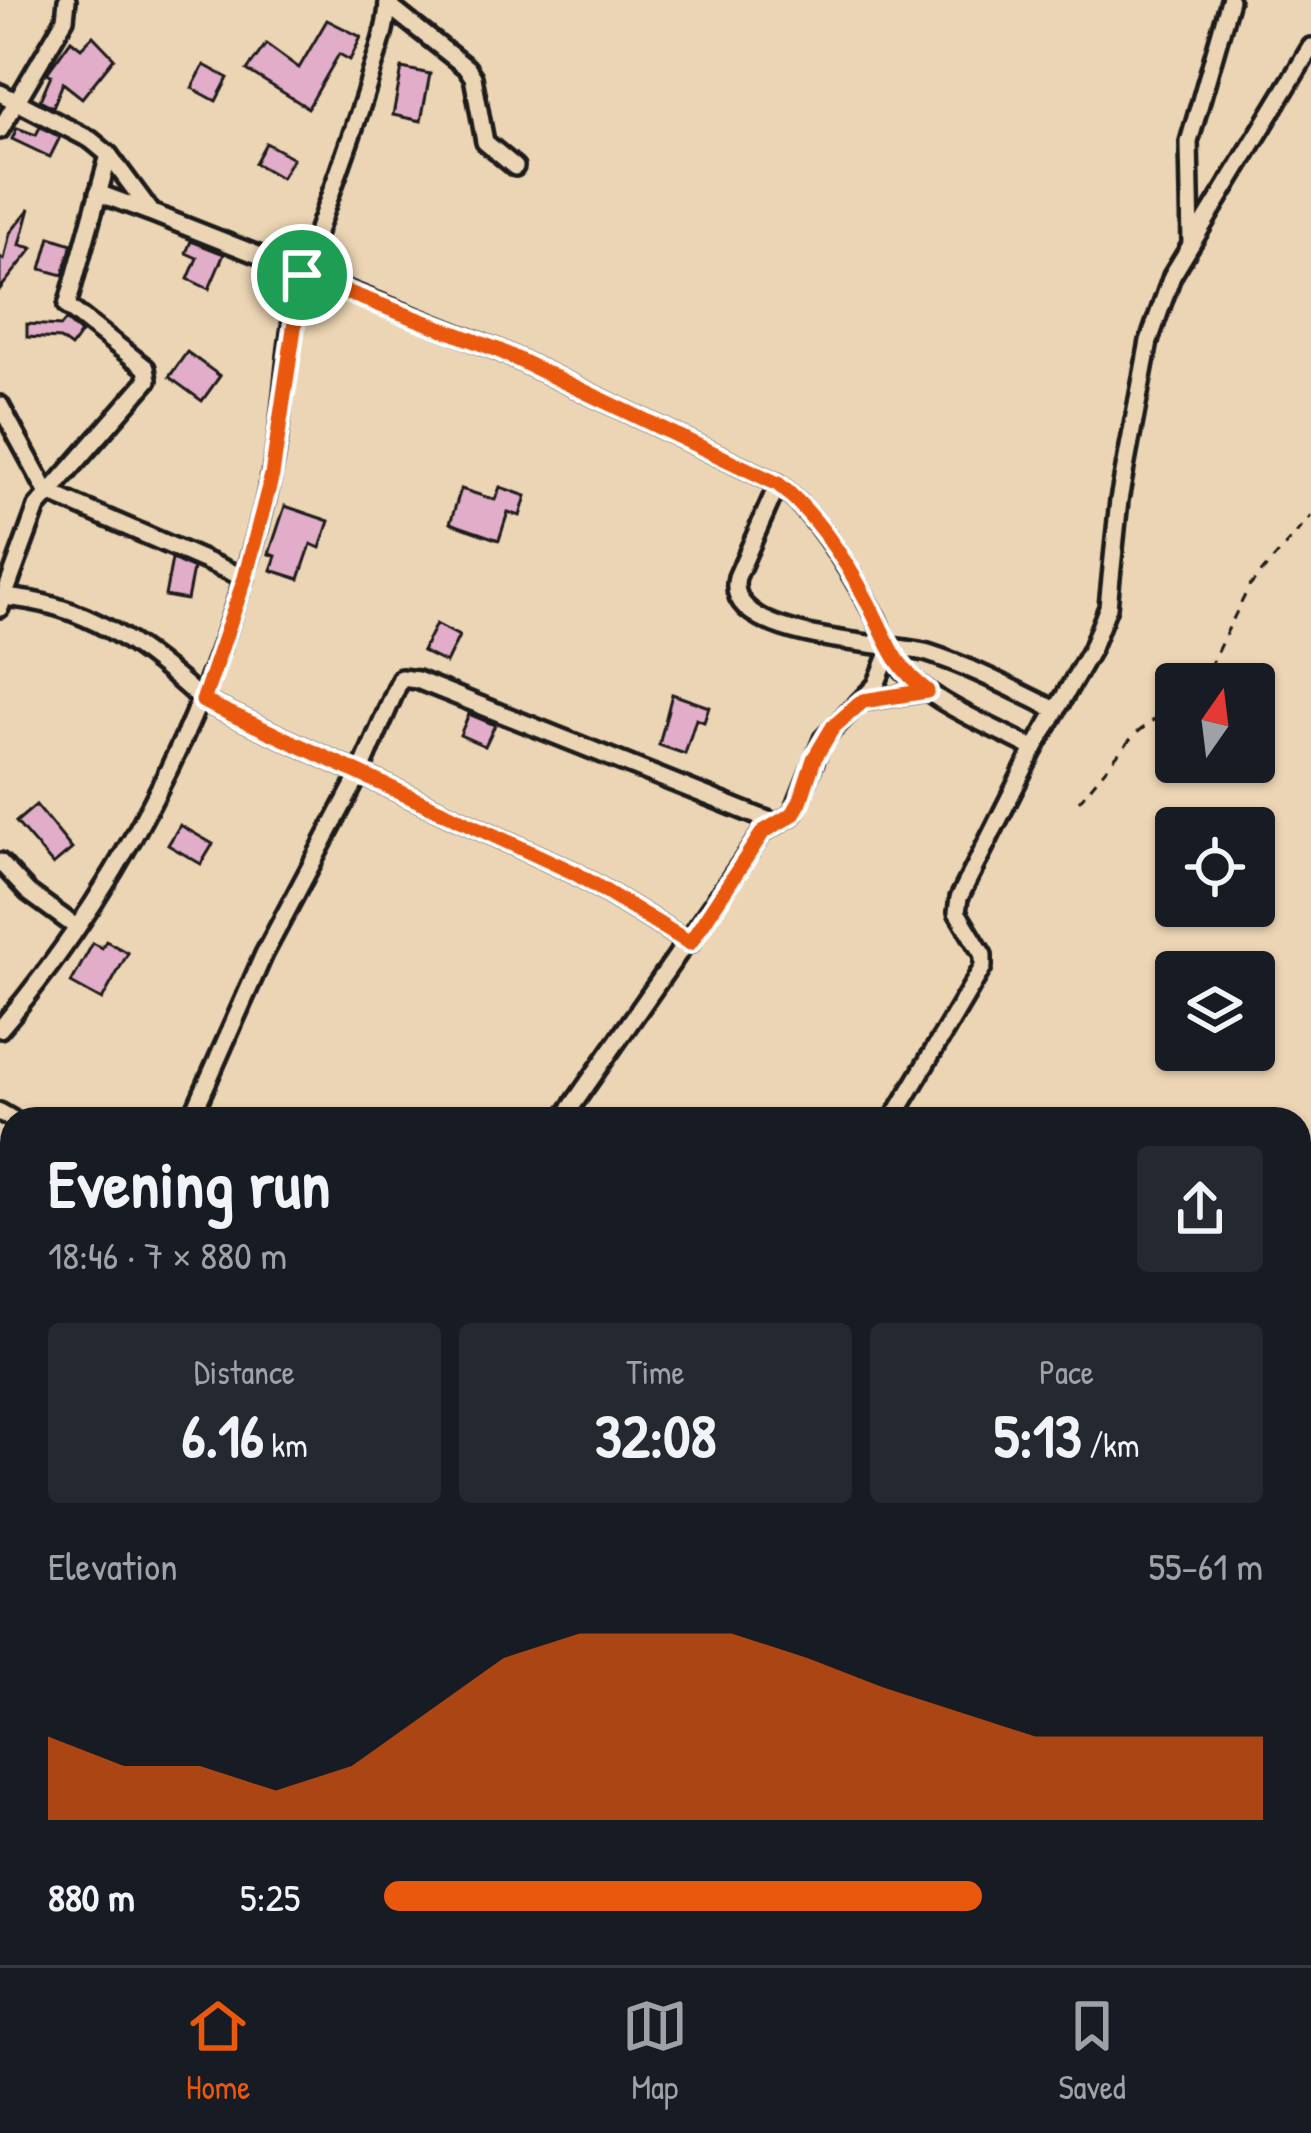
<!DOCTYPE html>
<meta charset="utf-8">
<style>
:root{--surface:#171b24;--page:#242831;--text:#f1f3f6;--muted:#9ea1a6;--line:#363941;--accent:#ea580c}
body{margin:0;font-family:"Patrick Hand",sans-serif;background:var(--page);color:var(--text);height:100vh;display:flex;flex-direction:column;font-size:45px;white-space:nowrap}
*{box-sizing:border-box;margin:0}
p{font-size:39px;color:var(--muted)}
.icon{flex:none;width:66px;height:66px;fill:none;stroke:currentColor;stroke-width:2;stroke-linecap:round;stroke-linejoin:round}
.map{position:relative;flex:1;overflow:hidden}
.sheet{position:absolute;left:0px;top:1107px;width:1311px;height:858px;display:flex;flex-direction:column;background:var(--surface);border-radius:36px 36px 0 0;box-shadow:0 3px 9px #0004}
.sheet>*{flex:none}
.needle{width:78px;rotate:14deg}
.buttons{position:absolute;left:1155px;top:663px;display:grid;gap:24px}
.buttons a{display:grid;place-items:center;width:120px;height:120px;border-radius:12px;background:var(--surface);box-shadow:0 3px 9px #0004;font-size:60px}
.pin{position:absolute;display:grid;place-items:center;width:102px;height:102px;color:#fff;margin:-51px;border:6px solid #fff;border-radius:50%;box-shadow:0 3px 12px #0007}
.round{display:grid;place-items:center;flex:none;width:126px;height:126px;border-radius:12px;background:var(--page)}
.headline{display:flex;align-items:center;justify-content:space-between;height:204px;padding:0 48px}
h1{font-size:66px;font-weight:700;line-height:90px}
.figures{display:grid;grid-template-columns:repeat(3,1fr);gap:18px;height:204px;padding:12px 48px}
.figures div{display:grid;align-content:center;border-radius:12px;background:var(--page);text-align:center}
.figures b{font-size:60px;font-weight:700}
.figures small{font-size:33px;font-weight:400}
.figures p{font-size:33px}
.chart{height:336px;padding:24px 48px}
.chart p{display:flex;justify-content:space-between}
.chart svg{width:100%;height:216px;margin-top:12px;fill:var(--accent);opacity:.7}
ul{padding:0 48px;list-style:none;font-size:39px}
li{display:grid;grid-template-columns:192px 144px 1fr;align-items:center;height:90px}
li i{height:30px;border-radius:15px;background:var(--accent)}
.tabs{display:flex;justify-content:space-around;align-items:center;height:168px;border-top:3px solid var(--line);background:var(--surface);font-size:33px;color:var(--muted)}
.tabs a{display:grid;justify-items:center;gap:6px}
.tabs .current{color:var(--accent)}
.map>svg:first-child{display:block}
.lines{fill:none;stroke-linecap:round;stroke-linejoin:round}
.stream{stroke:#609196;stroke-width:4.5}
.building{fill:#e2adc8;stroke:#1c1c1c;stroke-width:3}
.minor-casing{stroke:#1c1c1c;stroke-width:24}
.path{stroke:#1c1c1c;stroke-width:3;stroke-dasharray:9 9;stroke-linecap:butt}
.minor{stroke:#ecd5b4;stroke-width:15}
.route-casing{stroke:#fff;stroke-width:24}
.route{stroke:#ea580c;stroke-width:15}
</style>
<div class="map">
<svg width="1311" height="1965" viewBox="0 0 1311 1965">
<rect width="100%" height="100%" fill="#ecd5b4"/>
<filter id="ink" filterUnits="userSpaceOnUse"><feTurbulence type="fractalNoise" baseFrequency=".00833" numOctaves="2"/><feDisplacementMap in="SourceGraphic" scale="24" xChannelSelector="R" yChannelSelector="G"/><feConvolveMatrix kernelMatrix="1 2 1 2 8 2 1 2 1" color-interpolation-filters="sRGB"/></filter>
<g filter="url(#ink)">
<g class="lines">
<g class="stream">
<polyline points="1299,1335 1311,1332"/>
<polyline points="1299,1399 1311,1411"/>
</g>
</g>
<g class="building">
<polygon points="327,20 361,37 350,60 339,54 308,108 247,70 266,44 299,68"/>
<polygon points="93,36 114,58 82,98 63,83 53,107 40,100 51,75 47,73 71,40 81,48"/>
<polygon points="204,65 228,78 216,101 192,88"/>
<polygon points="402,68 430,74 421,121 393,115"/>
<polygon points="40,127 60,137 50,157 12,139 17,128 36,135"/>
<polygon points="266,143 293,158 281,178 255,163"/>
<polygon points="30,208 20,245 33,248 0,289 0,257 4,260 10,233"/>
<polygon points="50,237 72,244 63,275 41,269"/>
<polygon points="191,241 224,254 209,289 188,279 197,258 186,253"/>
<polygon points="66,320 81,333 71,347 60,339 27,337 27,324 61,326"/>
<polygon points="187,352 220,376 202,401 169,377"/>
<polygon points="500,487 526,496 520,516 508,512 499,540 450,523 461,489 495,500"/>
<polygon points="285,506 329,521 320,548 311,544 299,579 271,570 276,556 269,554"/>
<polygon points="172,559 193,569 187,600 165,596"/>
<polygon points="436,624 459,636 446,663 422,651"/>
<polygon points="672,694 709,707 704,722 696,719 685,754 659,745"/>
<polygon points="469,714 495,725 485,746 460,735"/>
<polygon points="36,805 72,849 53,865 16,822"/>
<polygon points="180,825 213,844 201,864 168,845"/>
<polygon points="106,941 128,953 102,1000 71,983 93,943 102,948"/>
</g>
<g class="lines">
<defs>
<g id="minor">
<polyline points="388,5 467,68 473,77 485,142 515,167"/>
<path d="M 0,93 L 91,140 L 109,155 L 152,213 L 498,350 L 778,484 C 819,517 851,572 876,618 C 883,632 885,648 894,660 C 928,703 987,723 1034,749"/>
<polyline points="0,130 65,19 67,0"/>
<polyline points="98,193 149,212"/>
<polyline points="1191,243 1189,142 1230,0"/>
<polyline points="0,405 47,492 245,578"/>
<path d="M 778,484 L 737,577 C 721,641 891,642 928,653 C 972,667 1014,690 1056,710"/>
<path d="M 0,597 C 86,602 142,646 203,701 L 575,873 L 690,943"/>
<polyline points="0,608 37,507 148,380 146,368 67,306 109,155"/>
<polyline points="863,701 927,691"/>
<polyline points="0,862 28,892 76,927"/>
<path d="M 0,1029 C 135,870 225,679 271,477 C 286,410 283,335 304,270 C 326,203 353,138 372,71 C 379,48 388,24 388,0"/>
<polyline points="0,1112 12,1119"/>
<polyline points="191,1119 264,954 360,773 401,678 417,680 775,823"/>
<polyline points="563,1119 763,832 793,814 823,739 876,685 889,653"/>
<polyline points="893,1119 983,967 983,955 957,912 959,898 1034,749 1091,650 1108,607 1119,500 1149,341 1172,276 1311,47"/>
<polyline points="0,1609 12,1616"/>
<polyline points="527,1953 541,1965"/>
<polyline points="145,1965 153,1953"/>
<polyline points="712,1965 720,1953"/>
<polyline points="1125,1965 1130,1953"/>
</g>
</defs>
<use href="#minor" class="minor-casing"/>
<g class="path">
<polyline points="1201,684 1249,587 1311,516"/>
<polyline points="1079,801 1134,735 1176,703"/>
</g>
<use href="#minor" class="minor"/>
</g>
</g>
<g class="lines" filter="url(#ink)">
<defs>
<path id="route" d="M 302,275 L 498,350 L 778,484 C 820,517 856,576 878,623 C 892,653 900,670 927,691 L 863,701 L 833,727 L 814,759 L 800,802 L 793,814 L 763,832 L 690,943 L 575,873 L 203,701 L 245,578 L 272,475 Z"/>
</defs>
<use href="#route" class="route-casing"/>
<use href="#route" class="route"/>
</g>
</svg>
<div class="buttons">
<a><svg class="needle" viewBox="-14 -14 28 28"><path d="M0-13l5 13h-10z" fill="#e53935"/><path d="M0 13l5-13h-10z" fill="#9ea1a6"/></svg></a>
<a><svg class="icon" aria-label="locate" viewBox="0 0 24 24"><circle cx="12" cy="12" r="6"/><path d="M12 2v4M12 18v4M2 12h4M18 12h4"/></svg></a>
<a><svg class="icon" aria-label="layers" viewBox="0 0 24 24"><path d="M12 4l9 5-9 5-9-5zM3 14l9 5 9-5"/></svg></a>
</div>
<div class="pin" style="left:302px;top:275px;background:#1e9e55"><svg class="icon" aria-label="arrive" viewBox="0 0 24 24"><path d="M6 21V4h12l-3 4 3 4H6"/></svg></div>
<section class="sheet">
<div class="headline"><div><h1>Evening run</h1><p>18:46 · 7 × 880 m</p></div><a class="round"><svg class="icon" aria-label="share" viewBox="0 0 24 24"><path d="M12 15V3M7 8l5-5 5 5M5 13v7h14v-7"/></svg></a></div>
<div class="figures">
<div><p>Distance</p><b>6.16<small> km</small></b></div>
<div><p>Time</p><b>32:08</b></div>
<div><p>Pace</p><b>5:13<small> /km</small></b></div>
</div>
<div class="chart"><p><span>Elevation</span>55–61 m</p>
<svg viewBox="0 0 160 44" preserveAspectRatio="none"><path d="M0 44V27L10 33L20 33L30 38L40 33L50 22L60 11L70 6L80 6L90 6L100 11L110 17L120 22L130 27L140 27L150 27L160 27V44z"/></svg>
</div>
<ul>
<li><b>880 m</b>5:25<i style="width:68%"></i></li>
</ul>
</section>
</div>
<nav class="tabs">
<a class="current"><svg class="icon" aria-label="home" viewBox="0 0 24 24"><path d="M3 11l9-7 9 7M6 9v11h12V9"/></svg>Home</a>
<a><svg class="icon" aria-label="map" viewBox="0 0 24 24"><path d="M3 6l6-2 6 2 6-2v14l-6 2-6-2-6 2zM9 4v14M15 6v14"/></svg>Map</a>
<a><svg class="icon" aria-label="saved" viewBox="0 0 24 24"><path d="M7 4h10v16l-5-4-5 4z"/></svg>Saved</a>
</nav>
